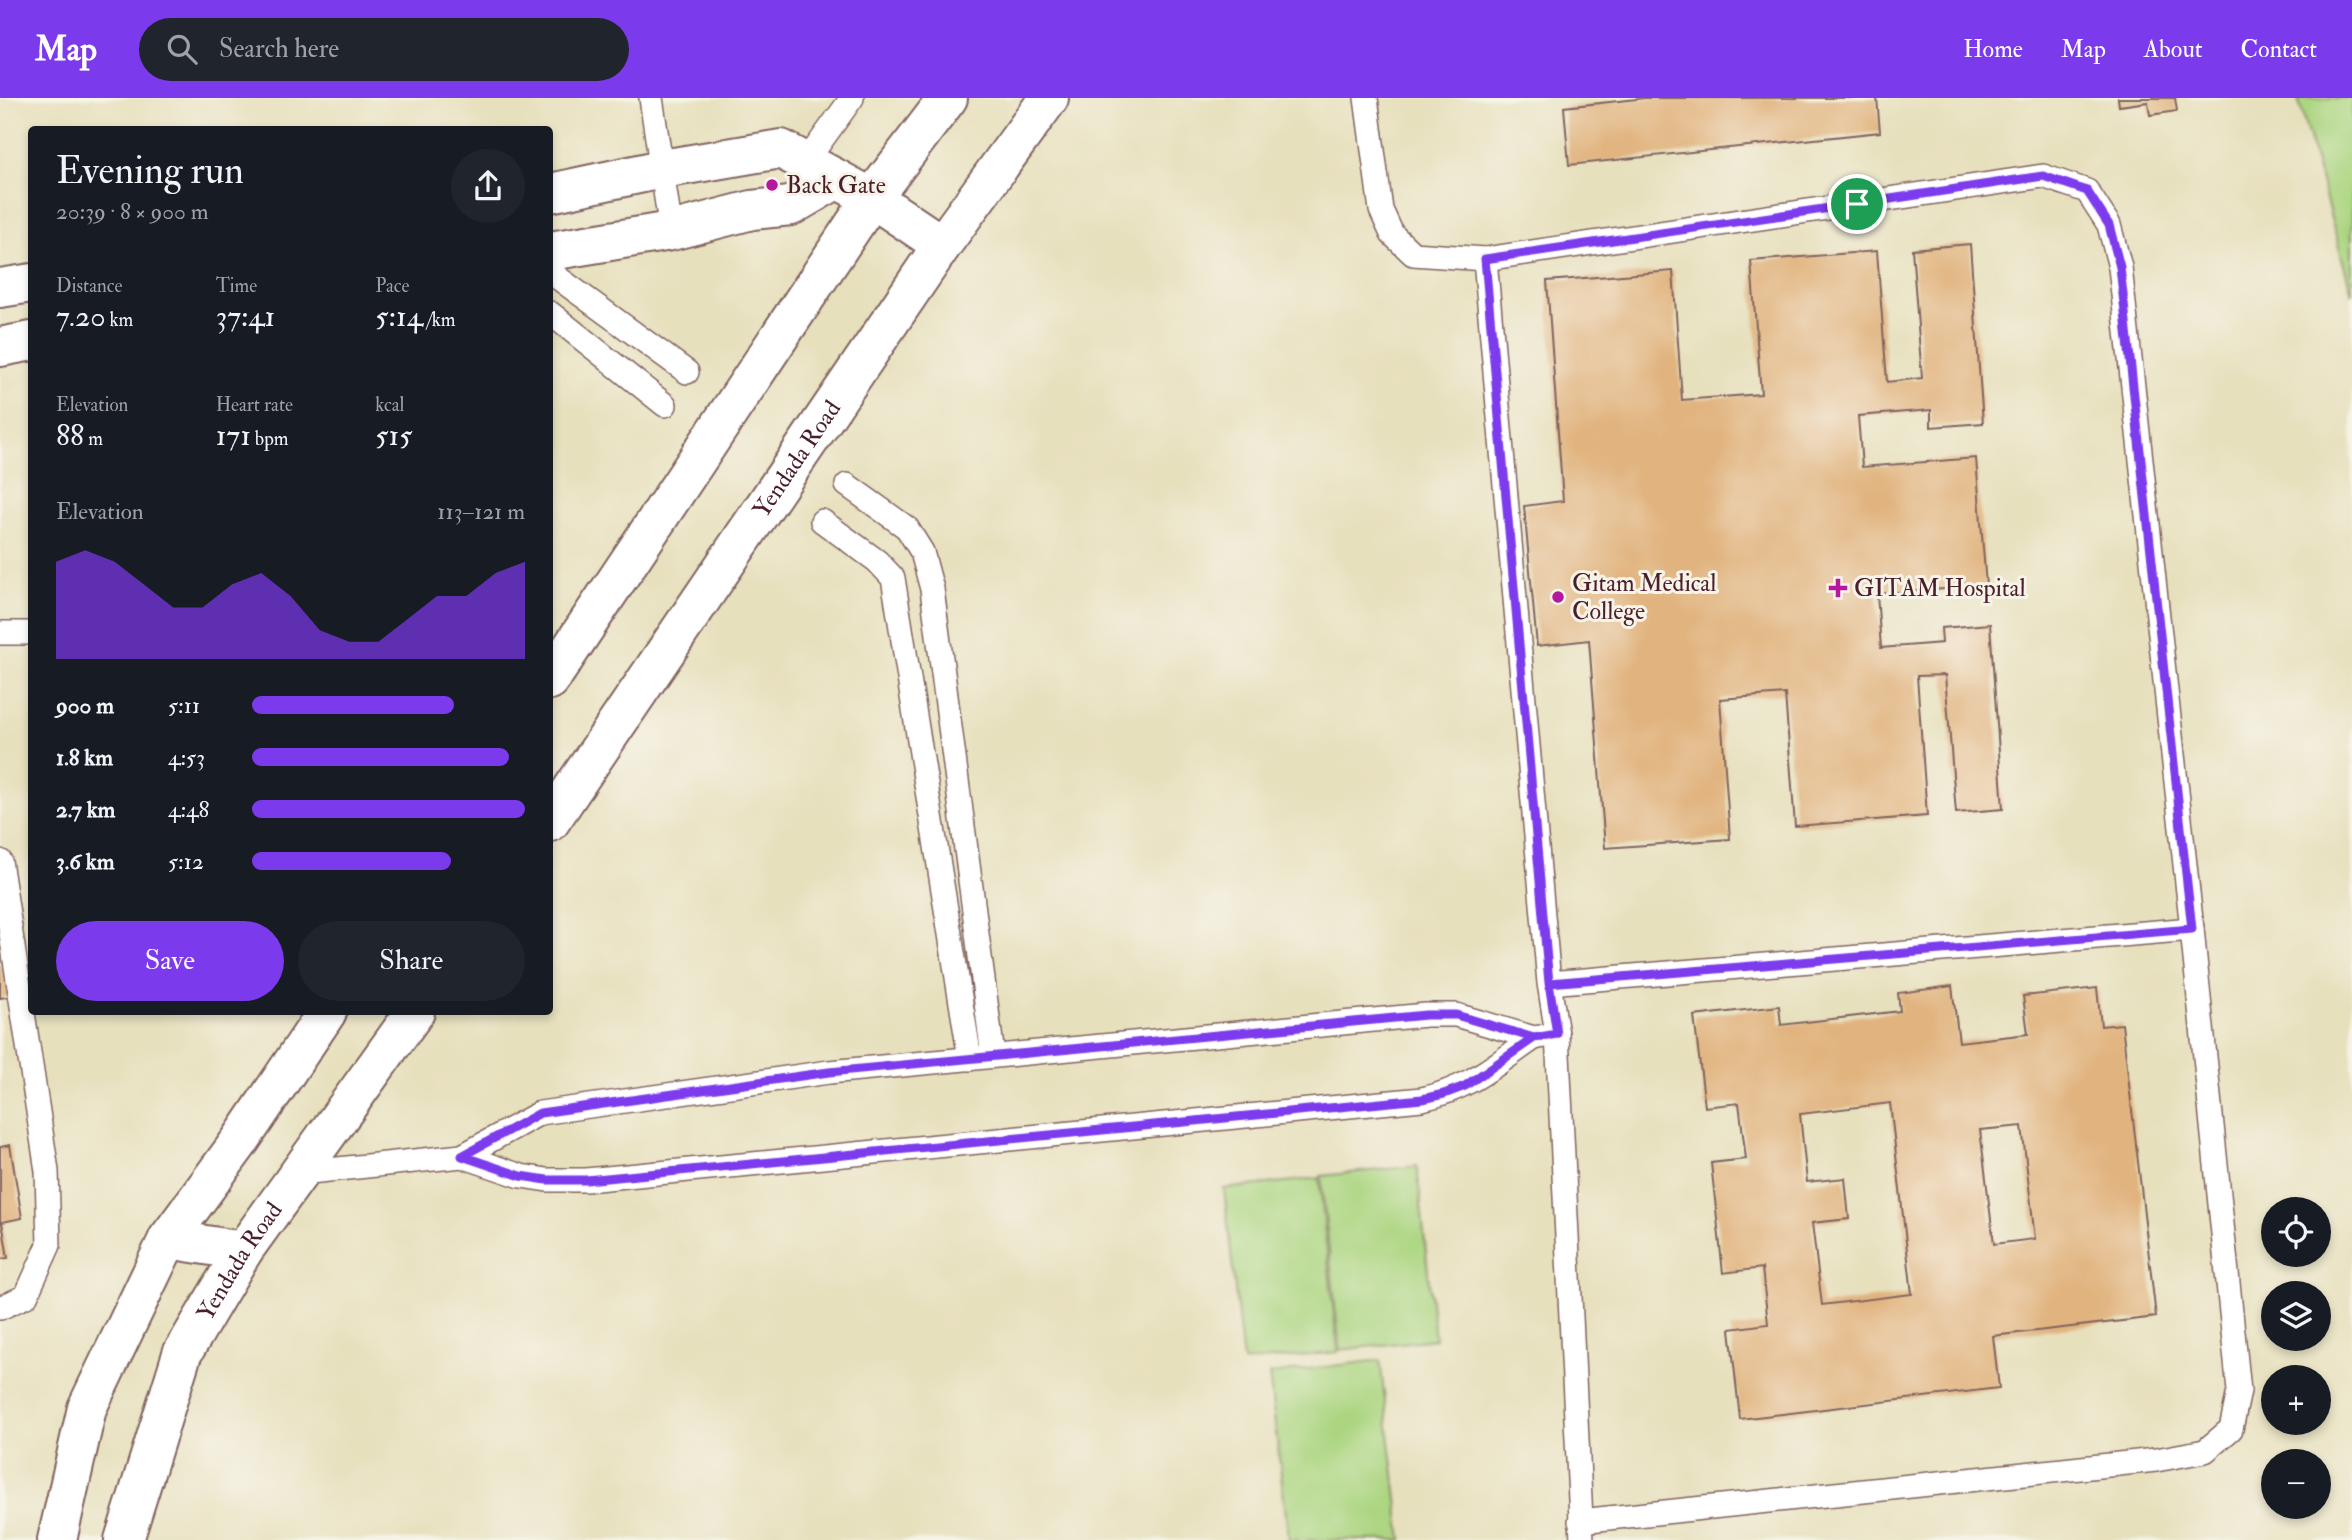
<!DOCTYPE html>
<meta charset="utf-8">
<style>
:root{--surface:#171b24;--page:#20242c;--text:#f1f3f6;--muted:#9ea1a6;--accent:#7c3aed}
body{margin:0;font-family:"IM FELL Double Pica",serif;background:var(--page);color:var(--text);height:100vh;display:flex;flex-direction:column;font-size:26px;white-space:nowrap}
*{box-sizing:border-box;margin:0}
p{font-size:23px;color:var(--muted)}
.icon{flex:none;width:38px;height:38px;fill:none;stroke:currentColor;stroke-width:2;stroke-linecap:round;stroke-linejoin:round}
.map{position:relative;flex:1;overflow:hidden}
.side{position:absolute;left:28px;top:28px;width:525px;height:889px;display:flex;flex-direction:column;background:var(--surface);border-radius:7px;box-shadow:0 4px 10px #0003}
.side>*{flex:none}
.buttons{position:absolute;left:2261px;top:1099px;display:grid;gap:14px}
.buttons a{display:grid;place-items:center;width:70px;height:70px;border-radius:50%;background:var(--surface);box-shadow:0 4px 10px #0003;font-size:35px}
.pin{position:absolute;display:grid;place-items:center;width:60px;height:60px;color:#fff;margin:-30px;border:4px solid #fff;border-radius:50%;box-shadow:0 2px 7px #0007}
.round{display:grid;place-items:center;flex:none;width:74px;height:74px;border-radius:37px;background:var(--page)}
.summary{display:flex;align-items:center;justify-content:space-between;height:119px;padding:0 28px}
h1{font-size:38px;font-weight:600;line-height:52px}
.metrics{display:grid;grid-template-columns:repeat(3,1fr);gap:10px;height:119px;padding:7px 28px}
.metrics div{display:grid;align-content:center}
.metrics b{font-size:30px;font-weight:600}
.metrics small{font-size:19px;font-weight:400}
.metrics p{font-size:19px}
.chart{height:196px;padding:14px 28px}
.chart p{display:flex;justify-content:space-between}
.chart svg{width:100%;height:126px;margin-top:7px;fill:var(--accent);opacity:.7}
.button{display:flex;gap:14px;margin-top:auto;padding:14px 28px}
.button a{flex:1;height:80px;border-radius:42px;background:var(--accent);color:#fff;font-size:28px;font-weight:600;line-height:80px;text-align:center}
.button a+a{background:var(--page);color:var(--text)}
ul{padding:0 28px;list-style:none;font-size:23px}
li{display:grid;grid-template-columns:112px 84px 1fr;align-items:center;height:52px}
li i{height:18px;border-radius:9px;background:var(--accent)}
header{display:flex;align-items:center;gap:42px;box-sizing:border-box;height:98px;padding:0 35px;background:var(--accent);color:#fff}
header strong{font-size:33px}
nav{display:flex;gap:38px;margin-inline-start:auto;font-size:24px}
.search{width:490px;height:63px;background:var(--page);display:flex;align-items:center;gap:18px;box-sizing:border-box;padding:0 24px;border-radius:38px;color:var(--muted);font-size:26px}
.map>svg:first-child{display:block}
.green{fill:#abd580;stroke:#7a7a56;stroke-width:2}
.building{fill:#e1b47f;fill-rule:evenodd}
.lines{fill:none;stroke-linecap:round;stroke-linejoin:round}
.service-casing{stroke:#81635e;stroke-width:26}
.minor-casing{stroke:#81635e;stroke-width:42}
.tertiary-casing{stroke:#81635e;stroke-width:42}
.secondary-casing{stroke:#81635e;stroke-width:42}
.service{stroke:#fff;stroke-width:23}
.minor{stroke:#fff;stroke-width:38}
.tertiary{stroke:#fff;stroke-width:38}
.secondary{stroke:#fff;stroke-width:38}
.route-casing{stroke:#fff;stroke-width:14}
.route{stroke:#7c3aed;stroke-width:9}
.poi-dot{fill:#b5179e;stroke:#f7f3e8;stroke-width:2.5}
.labels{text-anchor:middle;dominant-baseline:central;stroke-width:6;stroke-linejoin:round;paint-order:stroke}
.poi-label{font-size:24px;fill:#4a1f2b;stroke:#f7f3e8;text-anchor:start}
.street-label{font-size:24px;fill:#4a1f2b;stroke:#f7f3e8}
</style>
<header>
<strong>Map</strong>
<div class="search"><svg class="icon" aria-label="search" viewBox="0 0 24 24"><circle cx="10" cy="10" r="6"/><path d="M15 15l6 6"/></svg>Search here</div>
<nav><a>Home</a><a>Map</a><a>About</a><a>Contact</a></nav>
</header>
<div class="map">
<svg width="2352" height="1442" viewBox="0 0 2352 1442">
<rect width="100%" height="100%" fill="#f7f3e8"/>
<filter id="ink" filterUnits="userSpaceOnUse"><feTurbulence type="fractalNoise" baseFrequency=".0143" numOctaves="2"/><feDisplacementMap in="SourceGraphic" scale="14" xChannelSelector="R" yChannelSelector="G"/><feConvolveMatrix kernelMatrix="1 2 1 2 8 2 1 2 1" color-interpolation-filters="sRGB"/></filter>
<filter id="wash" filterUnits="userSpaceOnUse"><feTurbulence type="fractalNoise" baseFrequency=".00686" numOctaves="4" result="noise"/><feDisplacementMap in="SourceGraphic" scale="28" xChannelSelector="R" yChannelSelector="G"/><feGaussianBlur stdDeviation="1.57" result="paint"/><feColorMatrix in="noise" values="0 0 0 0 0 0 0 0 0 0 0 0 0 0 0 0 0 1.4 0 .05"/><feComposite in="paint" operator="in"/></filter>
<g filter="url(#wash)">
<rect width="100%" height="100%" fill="#e7e0bd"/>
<g class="green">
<polygon points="2298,0 2352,0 2352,196"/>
<polygon points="1417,1068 1435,1241 1340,1252 1321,1078"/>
<polygon points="1319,1080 1338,1254 1243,1264 1224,1091"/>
<polygon points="1380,1262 1402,1442 1289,1442 1269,1276"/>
</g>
<g id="blocks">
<g class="building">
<polygon points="1646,0 1877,0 1880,34 1569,67 1564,9"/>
<polygon points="2118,0 2175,0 2177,13 2150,17 2148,4 2119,8"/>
<polygon points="1970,146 1983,325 1931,329 1931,312 1858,318 1862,369 1976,360 1986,488 1877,496 1881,550 1942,545 1941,530 1990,526 2003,711 1956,715 1945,577 1917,578 1927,718 1795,728 1785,596 1720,601 1730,741 1605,750 1589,542 1537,548 1524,408 1563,403 1547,183 1673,173 1682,302 1761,296 1751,163 1877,153 1887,284 1922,280 1912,151"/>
<polygon points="0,847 12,898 0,900"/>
<path d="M 1952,888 L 1959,944 L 2028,936 L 2023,898 L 2097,890 L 2101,928 L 2122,926 L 2156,1219 L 1993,1238 L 1999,1290 L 1740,1321 L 1730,1231 L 1768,1226 L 1762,1170 L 1723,1175 L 1711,1065 L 1746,1061 L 1739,1005 L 1705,1009 L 1694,918 L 1779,908 L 1781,927 L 1900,913 L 1898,895 ZM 1890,1005 L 1912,1196 L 1822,1207 L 1812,1125 L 1849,1121 L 1845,1080 L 1807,1084 L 1800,1016 ZM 2022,1028 L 2035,1141 L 1994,1146 L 1980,1032 Z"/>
<polygon points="10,1047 22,1120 2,1124 8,1160 0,1161 0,1049"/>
</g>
</g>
</g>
<g filter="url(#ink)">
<use href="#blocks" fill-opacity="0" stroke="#81635e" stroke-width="2"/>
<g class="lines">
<defs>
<g id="service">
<polyline points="651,0 671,133"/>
<polyline points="1366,0 1381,112 1392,136 1413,156 1485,161"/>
<polyline points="805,65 852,0"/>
<polyline points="550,174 687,274"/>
<polyline points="550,215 665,307"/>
<polyline points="847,387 907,430 922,454 932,491 993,958"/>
<polyline points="822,423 877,463 893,480 970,961"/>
<polyline points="0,535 32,535"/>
<polyline points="0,763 47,1073 49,1147 26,1198 0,1210"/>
<polyline points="1549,885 2192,831 2120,169 2109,127 2087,93 2043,78 1485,161 1549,885 1557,936 1582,1442"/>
<path d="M 462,1058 L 521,1078 L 547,1082 L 586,1082 L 1422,1001 C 1469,991 1496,966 1534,940"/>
<polyline points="300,1075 462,1058 540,1015 829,974 1426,917 1456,917 1534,940 1557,936"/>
<polyline points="1580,1423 2156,1362 2205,1353 2231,1331 2239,1293 2192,831"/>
</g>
<g id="minor">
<polyline points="550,95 662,71 781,51 872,100 942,147"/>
<polyline points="550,153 671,133 752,112 791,108 837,81"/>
<polyline points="0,190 32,185"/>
<polyline points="0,249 32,243"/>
</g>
<polyline id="tertiary" points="168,1141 243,1153"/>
<g id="secondary">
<polyline points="550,582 872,100 948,0"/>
<path id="s1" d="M 550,724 L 942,147 L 1049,0"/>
<polyline points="57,1442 87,1310 168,1141 240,1043 327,914"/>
<path id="s2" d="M 124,1442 L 182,1256 L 243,1153 L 415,914"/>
</g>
</defs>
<use href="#service" class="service-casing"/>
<use href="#minor" class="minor-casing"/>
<use href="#tertiary" class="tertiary-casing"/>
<use href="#secondary" class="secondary-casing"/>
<use href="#service" class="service"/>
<use href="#minor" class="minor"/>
<use href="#tertiary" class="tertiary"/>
<use href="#secondary" class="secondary"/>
</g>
</g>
<g class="lines" filter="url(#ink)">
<defs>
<polyline id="route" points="1857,106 1485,161 1549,885 1557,936 1534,940 1456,917 1426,917 829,974 540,1015 462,1058 521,1078 547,1082 586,1082 1422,1001 1444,996 1465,988 1534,940 1557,936 1549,885 2192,831 2120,169 2109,127 2087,93 2043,78 1857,106"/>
</defs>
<use href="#route" class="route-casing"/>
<use href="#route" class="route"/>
</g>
<g class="poi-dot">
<circle cx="772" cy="87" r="7"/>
<path d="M1834.5 479.5h7v7h7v7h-7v7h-7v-7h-7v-7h7z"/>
<circle cx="1558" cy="499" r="7"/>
</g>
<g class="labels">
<g class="poi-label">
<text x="786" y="87">Back Gate</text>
<text x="1572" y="485">Gitam Medical<tspan x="1572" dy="28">College</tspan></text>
<text x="1854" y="490">GITAM Hospital</text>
</g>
<g class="street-label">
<text stroke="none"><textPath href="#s1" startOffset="439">Yendada Road</textPath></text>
<text stroke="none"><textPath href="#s2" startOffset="304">Yendada Road</textPath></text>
</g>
</g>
</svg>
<div class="buttons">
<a><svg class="icon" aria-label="locate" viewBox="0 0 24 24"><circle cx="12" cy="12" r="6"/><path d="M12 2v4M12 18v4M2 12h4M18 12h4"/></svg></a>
<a><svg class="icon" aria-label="layers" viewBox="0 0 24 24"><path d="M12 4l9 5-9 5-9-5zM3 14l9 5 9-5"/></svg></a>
<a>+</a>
<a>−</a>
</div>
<div class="pin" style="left:1857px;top:106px;background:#1e9e55"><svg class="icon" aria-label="arrive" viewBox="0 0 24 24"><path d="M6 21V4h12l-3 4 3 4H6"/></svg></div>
<section class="side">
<div class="summary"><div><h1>Evening run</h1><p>20:39 · 8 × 900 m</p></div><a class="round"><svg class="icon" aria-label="share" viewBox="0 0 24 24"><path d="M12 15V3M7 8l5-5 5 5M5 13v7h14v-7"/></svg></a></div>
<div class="metrics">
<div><p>Distance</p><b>7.20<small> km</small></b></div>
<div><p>Time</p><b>37:41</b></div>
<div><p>Pace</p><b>5:14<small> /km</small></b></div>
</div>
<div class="metrics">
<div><p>Elevation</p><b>88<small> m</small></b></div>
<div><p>Heart rate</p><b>171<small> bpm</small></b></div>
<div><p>kcal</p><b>515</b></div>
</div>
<div class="chart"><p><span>Elevation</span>113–121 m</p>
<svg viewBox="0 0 160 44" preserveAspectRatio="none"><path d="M0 44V10L10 6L20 10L30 18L40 26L50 26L60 18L70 14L80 22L90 34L100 38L110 38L120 30L130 22L140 22L150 14L160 10V44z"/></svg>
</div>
<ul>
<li><b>900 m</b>5:11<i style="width:74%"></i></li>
<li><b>1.8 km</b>4:53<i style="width:94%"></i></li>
<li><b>2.7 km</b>4:48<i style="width:100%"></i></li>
<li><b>3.6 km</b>5:12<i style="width:73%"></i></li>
</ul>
<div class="button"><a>Save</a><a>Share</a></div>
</section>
</div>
